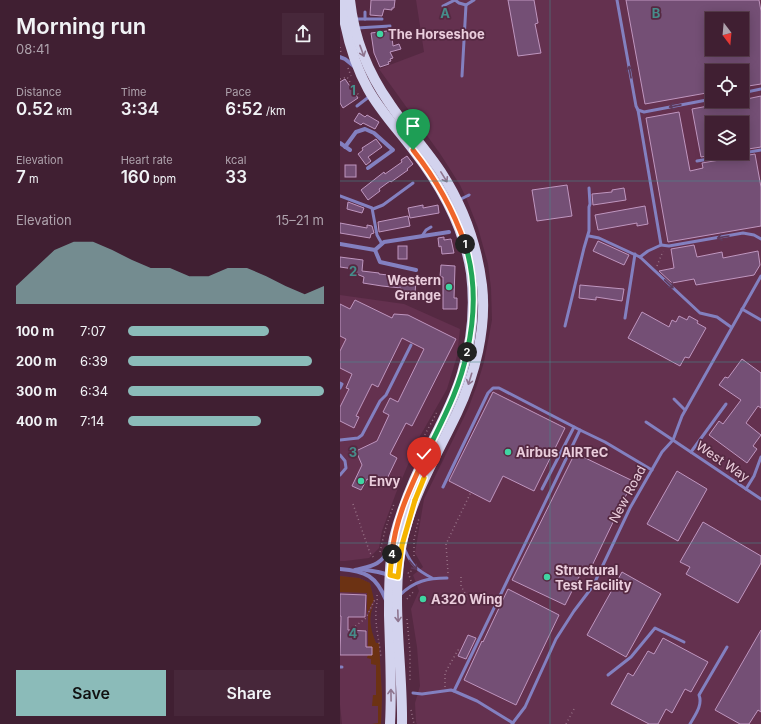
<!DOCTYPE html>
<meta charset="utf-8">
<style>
:root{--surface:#401f32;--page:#47273a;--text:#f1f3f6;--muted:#aea2ac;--line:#593d4d;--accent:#8bbbb9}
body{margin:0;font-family:Inter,sans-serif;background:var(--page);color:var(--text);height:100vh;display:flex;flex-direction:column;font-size:15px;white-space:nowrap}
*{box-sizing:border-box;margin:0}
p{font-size:13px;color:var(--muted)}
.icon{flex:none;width:22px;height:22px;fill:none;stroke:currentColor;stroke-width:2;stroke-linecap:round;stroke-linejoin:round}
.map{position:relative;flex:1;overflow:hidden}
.details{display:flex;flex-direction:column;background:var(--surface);width:340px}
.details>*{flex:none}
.needle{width:26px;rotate:164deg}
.buttons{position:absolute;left:365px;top:12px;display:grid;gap:8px}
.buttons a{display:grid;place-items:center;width:44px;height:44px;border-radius:0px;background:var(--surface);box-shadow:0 2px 10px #0003,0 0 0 1px var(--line);font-size:20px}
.pin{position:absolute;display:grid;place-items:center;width:34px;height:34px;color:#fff;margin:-41px -17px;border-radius:50% 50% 50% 0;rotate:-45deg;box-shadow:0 0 4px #0007}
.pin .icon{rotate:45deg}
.km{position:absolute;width:20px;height:20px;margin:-10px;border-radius:50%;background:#222;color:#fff;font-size:11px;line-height:20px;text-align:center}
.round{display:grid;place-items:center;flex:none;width:42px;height:42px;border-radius:0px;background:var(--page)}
.overview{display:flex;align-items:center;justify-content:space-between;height:68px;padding:0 16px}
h1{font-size:22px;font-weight:600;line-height:30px}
.metrics{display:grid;grid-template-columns:repeat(3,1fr);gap:6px;height:68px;padding:4px 16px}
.metrics div{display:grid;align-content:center}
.metrics b{font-size:17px;font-weight:600}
.metrics small{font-size:11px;font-weight:400}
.metrics p{font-size:11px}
.chart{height:112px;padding:8px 16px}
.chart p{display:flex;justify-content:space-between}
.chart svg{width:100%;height:72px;margin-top:4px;fill:var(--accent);opacity:.7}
.primary-button{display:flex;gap:8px;margin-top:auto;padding:8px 16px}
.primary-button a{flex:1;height:46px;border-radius:0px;background:var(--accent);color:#111;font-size:16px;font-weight:600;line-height:46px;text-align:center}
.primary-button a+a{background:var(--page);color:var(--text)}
ul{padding:0 16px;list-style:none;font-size:13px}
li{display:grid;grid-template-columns:64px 48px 1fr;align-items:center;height:30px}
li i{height:10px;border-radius:5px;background:var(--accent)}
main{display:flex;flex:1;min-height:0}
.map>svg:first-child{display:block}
.built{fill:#64314f;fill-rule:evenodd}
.green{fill:#6c3213}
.building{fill:#744f75;stroke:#bf96bf;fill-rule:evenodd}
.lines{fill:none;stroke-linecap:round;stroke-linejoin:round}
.path{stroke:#967085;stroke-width:1.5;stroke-dasharray:1 3;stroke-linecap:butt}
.lane{stroke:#8380c0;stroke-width:3}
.street{stroke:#8380c0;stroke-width:4}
.primary{stroke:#d3d3ee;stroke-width:10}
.oneway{stroke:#8e758f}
.oneway2{stroke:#5e3a5b}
.split-1-casing{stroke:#fff;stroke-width:8}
.split-2-casing{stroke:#fff;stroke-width:8}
.split-3-casing{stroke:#fff;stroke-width:8}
.split-4-casing{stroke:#fff;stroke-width:8}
.split-5-casing{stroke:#fff;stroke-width:8}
.split-6-casing{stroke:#fff;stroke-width:8}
.split-1{stroke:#f0652b;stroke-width:5}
.split-2{stroke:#22a559;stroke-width:5}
.split-3{stroke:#22a559;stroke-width:5}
.split-4{stroke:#f0652b;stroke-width:5}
.split-5{stroke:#f5b400;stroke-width:5}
.split-6{stroke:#f5b400;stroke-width:5}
.grid{fill:none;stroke:#468c8a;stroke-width:1;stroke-opacity:0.55}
.poi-dot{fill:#40d4a2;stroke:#552942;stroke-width:1.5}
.labels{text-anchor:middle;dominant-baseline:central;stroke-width:3.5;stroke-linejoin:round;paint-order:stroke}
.poi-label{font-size:13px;font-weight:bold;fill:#eacddc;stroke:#552942;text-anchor:start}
.street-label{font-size:13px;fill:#eacddc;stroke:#552942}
.grid-label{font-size:13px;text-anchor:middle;font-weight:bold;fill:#468c8a;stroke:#552942;stroke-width:3.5;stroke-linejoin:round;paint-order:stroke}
</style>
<main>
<section class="details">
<div class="overview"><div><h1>Morning run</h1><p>08:41</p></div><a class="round"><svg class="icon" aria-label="share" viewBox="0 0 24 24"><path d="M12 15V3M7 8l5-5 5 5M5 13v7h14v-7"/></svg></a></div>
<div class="metrics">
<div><p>Distance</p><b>0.52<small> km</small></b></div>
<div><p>Time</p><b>3:34</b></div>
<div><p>Pace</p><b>6:52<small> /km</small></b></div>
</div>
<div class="metrics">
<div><p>Elevation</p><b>7<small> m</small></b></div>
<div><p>Heart rate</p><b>160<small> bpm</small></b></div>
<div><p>kcal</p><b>33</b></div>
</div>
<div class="chart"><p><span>Elevation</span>15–21 m</p>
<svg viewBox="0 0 160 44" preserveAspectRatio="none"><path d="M0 44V33L10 22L20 11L30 6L40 6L50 11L60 17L70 22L80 22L90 27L100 27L110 22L120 22L130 27L140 33L150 38L160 33V44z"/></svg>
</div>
<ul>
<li><b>100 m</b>7:07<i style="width:72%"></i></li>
<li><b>200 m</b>6:39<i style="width:94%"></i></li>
<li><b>300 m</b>6:34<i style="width:100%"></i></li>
<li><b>400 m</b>7:14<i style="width:68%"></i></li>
</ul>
<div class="primary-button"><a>Save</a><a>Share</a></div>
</section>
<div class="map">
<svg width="421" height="724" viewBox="0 0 421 724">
<rect width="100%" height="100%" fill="#552942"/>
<g class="built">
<path d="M 76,0 L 421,0 L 421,724 L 77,724 L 76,722 L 75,703 L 80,686 L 77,647 L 71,609 L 79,591 L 73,575 L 83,567 L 75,553 L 84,499 L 128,409 L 137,385 L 144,362 L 152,320 L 151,288 L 148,264 L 138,228 L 127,200 L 120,185 L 101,155 L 39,69 L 84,52 ZM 372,19 L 402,19 L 402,49 L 372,49 ZM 372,71 L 402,71 L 402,101 L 372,101 ZM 372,123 L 402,123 L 402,153 L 372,153 Z"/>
<polygon points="0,295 64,304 120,329 117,356 107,389 80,436 56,493 42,531 39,548 29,558 5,561 0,561"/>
<polygon points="0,576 19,578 30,583 34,603 30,614 31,632 36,643 39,643 42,696 41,724 2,724 0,705"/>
</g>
<g class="green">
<polygon points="0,576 19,578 30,583 34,600 27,614 27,593 0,592"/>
<path d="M 34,603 C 28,618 30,628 36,643 L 39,643 L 42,696 L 41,724 L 32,724 L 38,723 L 38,706 L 32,706 L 33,695 L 28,695 L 36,695 L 36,665 L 31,664 L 31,659 L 27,658 L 28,655 L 32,654 L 32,648 L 28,647 L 28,615 Z"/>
</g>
<g class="building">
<polygon points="31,0 55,0 54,8 52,8 52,10 44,9 42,16 30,15"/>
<polygon points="168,0 194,0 198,23 195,24 201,53 178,56"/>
<path d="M 286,0 L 419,0 L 421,11 L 421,84 L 402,87 L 402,71 L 372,71 L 372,92 L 305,104 ZM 372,19 L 402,19 L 402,49 L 372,49 Z"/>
<polygon points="51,29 53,46 59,44 61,49 50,52 53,58 50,59 51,61 48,62 49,64 40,67 34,53 31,33 47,31"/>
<polygon points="5,79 18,98 3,108 0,103 0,82"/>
<polygon points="421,96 421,147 402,150 402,123 372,123 372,153 386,153 361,157 352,109 395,101 402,101 402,100"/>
<polygon points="339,112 350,171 363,168 362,163 415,154 421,187 421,226 328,242 306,118"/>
<polygon points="19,113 25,117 27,115 39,122 35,129 23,123 21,125 14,121"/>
<polygon points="36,139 42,147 28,157 31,161 26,165 18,154 23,150 22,148"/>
<polygon points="67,156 73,164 67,169 68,170 51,182 50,181 39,189 40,191 28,200 21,190 44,172 45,174 62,162 61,160"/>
<rect x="5" y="165" width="11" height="12"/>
<polygon points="227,185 232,216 197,221 192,190"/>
<polygon points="284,188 286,200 253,205 252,194 272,192 272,190"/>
<polygon points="8,202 24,208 22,213 7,209"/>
<polygon points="83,205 83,208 98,205 99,213 70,218 68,208"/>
<polygon points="305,206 308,224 297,226 297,223 258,230 255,215"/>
<polygon points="68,216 70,226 39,232 38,222"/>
<polygon points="0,223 27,228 27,225 32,226 34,233 31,234 30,238 0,233"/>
<polygon points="104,237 104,240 111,239 114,253 102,254 101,246 99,247 98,238"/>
<polygon points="258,241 289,255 284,265 253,251"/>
<polygon points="354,245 357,257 382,252 383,258 418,251 420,265 414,275 356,285 354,279 332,283 319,271 334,268 331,249"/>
<rect x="58" y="246" width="9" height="13"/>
<polygon points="0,257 23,260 22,271 39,273 39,274 57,276 57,281 76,281 75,293 61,293 61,288 42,286 23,283 24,277 14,273 14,269 0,267"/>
<polygon points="101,265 115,266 114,298 117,298 117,309 103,309 103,277 100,277"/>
<polygon points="240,285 284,289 282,301 256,297 256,300 239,298"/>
<polygon points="15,300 52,318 54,314 68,315 116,339 72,426 66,423 50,454 57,458 43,487 27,479 21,490 12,486 22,465 16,451 37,441 49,415 43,412 50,398 58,402 84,349 62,338 38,387 32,384 16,416 19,417 14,428 0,421 0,407 9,389 6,388 12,374 0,368 0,351 6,339 0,336 0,304 10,309"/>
<polygon points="302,312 329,327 332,320 336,322 339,316 347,320 349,316 358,321 357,323 366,328 349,358 345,357 340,366 288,338"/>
<polygon points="402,359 421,373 421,408 418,406 406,423 421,435 413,446 417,449 407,463 369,435 379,421 383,424 401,400 379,385 385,377 388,378"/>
<polygon points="153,392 225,428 194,491 163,476 150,502 109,481"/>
<polygon points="235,453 293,481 248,574 242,571 225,605 172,580"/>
<polygon points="337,471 367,489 338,541 307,524"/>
<polygon points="363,522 421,556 421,563 398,603 346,574 350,567 340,562"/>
<polygon points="282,572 321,594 286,657 247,635"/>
<polygon points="168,589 219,615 176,705 124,680 142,641 143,642"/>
<polygon points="0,594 26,595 25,617 8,617 8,630 26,631 26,647 32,647 32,655 0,655 1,616 0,616"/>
<polygon points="421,630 421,712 418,710 409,724 400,724 375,710"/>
<polygon points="128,635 136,638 126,659 118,656"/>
<polygon points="323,638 368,662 351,692 345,689 332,713 326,709 318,724 309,724 271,704 288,673 293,676 308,651 314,654"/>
</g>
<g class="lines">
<g class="path">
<polyline points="0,47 1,53"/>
<polyline points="8,68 11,76"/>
<polyline points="0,79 7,77 13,87 11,89"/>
<polyline points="13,87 20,97"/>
<polyline points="317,266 323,251"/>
<polyline points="81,442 97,412"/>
<polyline points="13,504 30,553 35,559"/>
<polyline points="40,552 45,530 54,504"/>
<polyline points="74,556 74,539 79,518"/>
<polyline points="108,573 106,544 131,492"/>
<polyline points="121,577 121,586 127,597 141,601 152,602"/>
<polyline points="71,581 68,572 72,571"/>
<path d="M 37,595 C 38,603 35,609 36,617 C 36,631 40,644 41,658"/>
<polyline points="67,599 74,591"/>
<polyline points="67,619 70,652 70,681"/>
<polyline points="10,630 10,628 13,628 26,618 34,601 38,600"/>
<polyline points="105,687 105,673 118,650 121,651"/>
<polyline points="71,710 74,724"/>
<polyline points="226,724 234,709"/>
</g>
<g class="lane">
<polyline points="115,0 119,3 126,5 134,0"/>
<polyline points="277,0 296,106 298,110 321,245 308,251 300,257"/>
<polyline points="103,6 115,0"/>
<polyline points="25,12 25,19"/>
<polyline points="14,19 42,19"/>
<polyline points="17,28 50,26"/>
<polyline points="122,76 126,5"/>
<polyline points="402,93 421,89"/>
<polyline points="17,106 30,96"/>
<polyline points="298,110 304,112 372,99"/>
<polyline points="357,161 421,150"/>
<polyline points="0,196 32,208 37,235 42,244"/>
<polyline points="119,200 129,195"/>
<polyline points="33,209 43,205 73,183"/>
<polyline points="82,236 86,230 91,227"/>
<polyline points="249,236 259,238 300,257 360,313 377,317 391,327"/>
<polyline points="321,245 329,246 403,233 414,235 421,239"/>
<polyline points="402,309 421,320"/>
<polyline points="285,318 295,254"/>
<polyline points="225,326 244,248 249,231 249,207 250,204 249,188"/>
<polyline points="0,383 2,384 0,388"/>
<polyline points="334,399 345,410"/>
<polyline points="306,422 421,499"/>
<polyline points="0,440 18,438 22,435 40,401 46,395 71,345"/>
<polyline points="351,452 386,404"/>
<polyline points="0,455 5,461 6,468 0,475"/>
<polyline points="103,487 148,393 153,388 159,388 240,430"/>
<polyline points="202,489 234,427"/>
<polyline points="406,489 414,476 421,457"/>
<path d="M 65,550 C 72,566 77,570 92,578"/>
<path d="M 60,595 C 74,581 88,578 107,578"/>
<polyline points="0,667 2,667"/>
<polyline points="268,675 291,657 315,628 344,642"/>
<polyline points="114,691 240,430 265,442 312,470"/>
<polyline points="73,693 82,694 111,690 114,691 137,701 173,723"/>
<polyline points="172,724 185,707 216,639 234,611 253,586 290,508 322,452 333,440 342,416 421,276"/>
<path d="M 350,724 C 355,715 363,705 359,695 L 387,647"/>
</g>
<g class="street">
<polyline points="0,57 5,59 15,67"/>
<polyline points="0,143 10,150"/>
<polyline points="5,147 16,132 25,129 34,133 53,150 28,168"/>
<polyline points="0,244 35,250 44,242 109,232"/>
<polyline points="35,250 40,262 76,270"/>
<path d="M 0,569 C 26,571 36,576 46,600"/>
<polyline points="21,569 38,572 50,575"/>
<path d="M 15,570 C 30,566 41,566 48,550"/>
</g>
<g class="primary">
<path d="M 1,0 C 5,30 13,62 28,89 C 40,111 59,131 74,151 C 102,187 124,227 131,273 C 135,306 132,341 122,373 C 115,398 102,421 91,444 C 76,474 62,505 54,538 C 49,563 49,590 49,615 C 50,651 52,688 50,724"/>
<path d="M 10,0 C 14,38 28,73 50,104 C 66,128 86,149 101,172 C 123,206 137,245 142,285 C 147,328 135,375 117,413 C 98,453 75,491 64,534 C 49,596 63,661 62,724"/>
</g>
</g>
<defs><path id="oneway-shaft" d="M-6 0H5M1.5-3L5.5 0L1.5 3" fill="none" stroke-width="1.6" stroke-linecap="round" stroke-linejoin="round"/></defs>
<g class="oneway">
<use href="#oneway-shaft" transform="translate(22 51) rotate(70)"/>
<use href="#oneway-shaft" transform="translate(104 177) rotate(58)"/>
<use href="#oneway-shaft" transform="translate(130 379) rotate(107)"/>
<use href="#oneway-shaft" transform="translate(58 616) rotate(88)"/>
<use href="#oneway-shaft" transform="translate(51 695) rotate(-91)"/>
</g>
<g class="oneway2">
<use href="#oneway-shaft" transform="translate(290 72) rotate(-100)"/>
<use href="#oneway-shaft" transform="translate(335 106) rotate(169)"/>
<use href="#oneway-shaft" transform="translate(383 237) rotate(170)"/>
<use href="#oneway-shaft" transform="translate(329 284) rotate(44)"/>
<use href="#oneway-shaft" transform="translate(73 565) rotate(50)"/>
</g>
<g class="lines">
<defs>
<path id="split-1" d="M 73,150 C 96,179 113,209 125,244"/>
<path id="split-2" d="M 125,244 C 136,279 135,317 127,352"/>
<path id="split-3" d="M 87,452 C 103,419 120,388 127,352"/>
<path id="split-4" d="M 52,554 C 55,518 72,484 87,452"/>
<polyline id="split-5" points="52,554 50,575 58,577 62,545 75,500"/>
<polyline id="split-6" points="75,500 84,478"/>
</defs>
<use href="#split-1" class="split-1-casing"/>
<use href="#split-2" class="split-2-casing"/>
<use href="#split-3" class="split-3-casing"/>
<use href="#split-4" class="split-4-casing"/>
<use href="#split-5" class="split-5-casing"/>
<use href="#split-6" class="split-6-casing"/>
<use href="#split-1" class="split-1"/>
<use href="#split-2" class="split-2"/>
<use href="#split-3" class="split-3"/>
<use href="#split-4" class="split-4"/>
<use href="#split-5" class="split-5"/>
<use href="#split-6" class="split-6"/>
</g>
<path class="grid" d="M 210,0 L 210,724M 0,181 L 421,181M 0,362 L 421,362M 0,543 L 421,543"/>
<g class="poi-dot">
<circle cx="40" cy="34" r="4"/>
<circle cx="109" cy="287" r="4"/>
<circle cx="168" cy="452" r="4"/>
<circle cx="21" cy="481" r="4"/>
<circle cx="207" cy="577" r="4"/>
<circle cx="83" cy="599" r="4"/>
</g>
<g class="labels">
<g class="poi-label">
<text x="48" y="34">The Horseshoe</text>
<text x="101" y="280" text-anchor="end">Western<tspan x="101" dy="15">Grange</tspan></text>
<text x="176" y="452">Airbus AIRTeC</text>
<text x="29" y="481">Envy</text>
<text x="215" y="570">Structural<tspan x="215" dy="15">Test Facility</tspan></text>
<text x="91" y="599">A320 Wing</text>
</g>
<g class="street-label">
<text transform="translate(383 461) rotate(34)">West Way</text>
<text transform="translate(287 494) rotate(-62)">New Road</text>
</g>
</g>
<g class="grid-label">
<text x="105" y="18">A</text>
<text x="316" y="18">B</text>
<text x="13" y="95">1</text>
<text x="13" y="276">2</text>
<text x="13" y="457">3</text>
<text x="13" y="638">4</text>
</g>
</svg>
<div class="buttons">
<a><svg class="needle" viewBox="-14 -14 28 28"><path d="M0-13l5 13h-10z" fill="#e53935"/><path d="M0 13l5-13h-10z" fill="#aea2ac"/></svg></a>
<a><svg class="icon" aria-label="locate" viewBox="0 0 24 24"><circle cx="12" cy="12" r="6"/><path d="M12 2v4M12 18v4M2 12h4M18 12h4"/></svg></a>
<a><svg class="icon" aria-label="layers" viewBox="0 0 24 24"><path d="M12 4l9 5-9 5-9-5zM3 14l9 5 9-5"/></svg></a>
</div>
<div class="pin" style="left:73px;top:150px;background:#1e9e55"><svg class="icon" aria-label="arrive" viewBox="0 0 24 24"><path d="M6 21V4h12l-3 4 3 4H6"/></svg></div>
<div class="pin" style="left:84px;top:478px;background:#d93025"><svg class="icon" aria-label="check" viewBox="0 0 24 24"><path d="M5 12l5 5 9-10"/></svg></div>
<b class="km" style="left:125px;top:244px">1</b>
<b class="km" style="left:127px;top:352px">2</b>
<b class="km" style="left:52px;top:554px">4</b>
</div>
</main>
